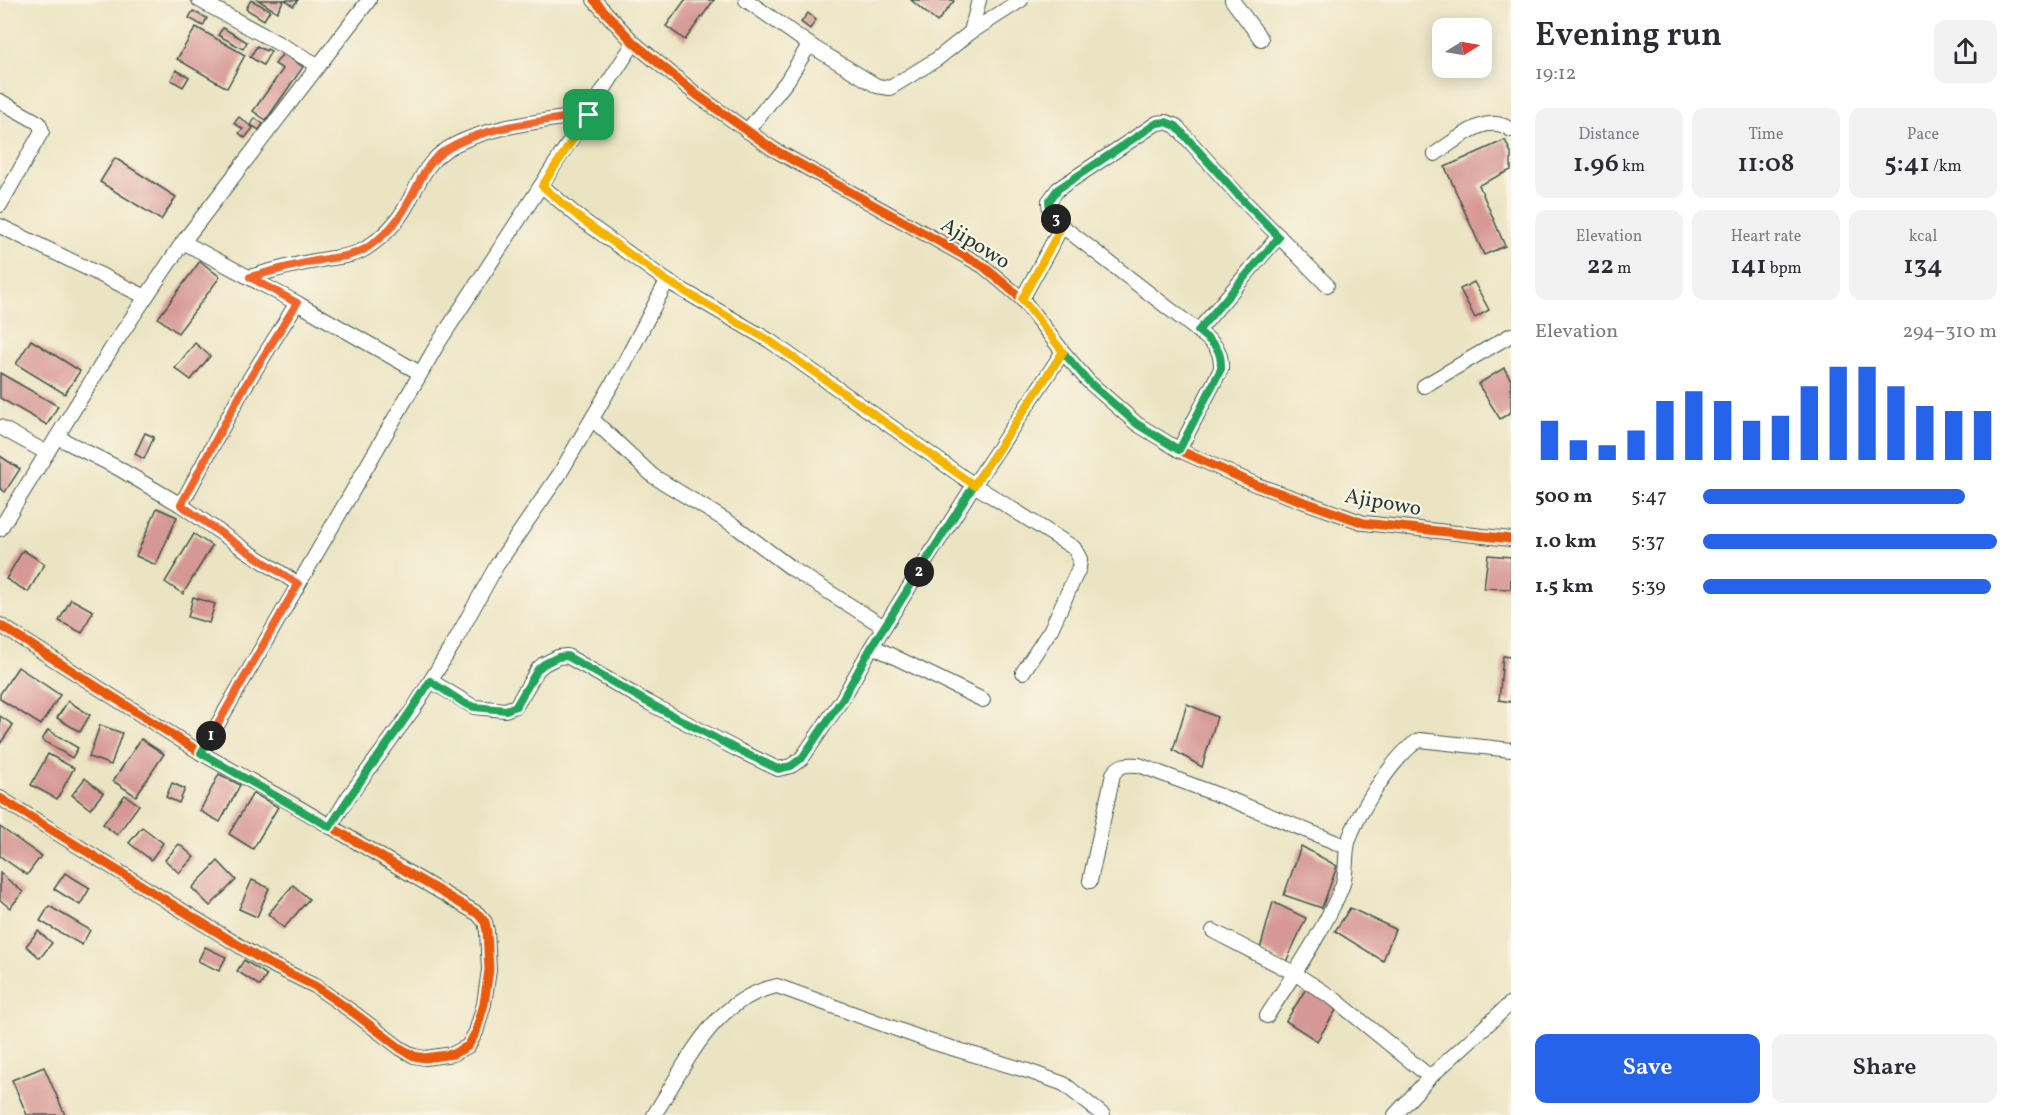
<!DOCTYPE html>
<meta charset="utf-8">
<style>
:root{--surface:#fff;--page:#f2f2f3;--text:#2b2b33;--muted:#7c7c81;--accent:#2563eb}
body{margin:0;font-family:Vollkorn,serif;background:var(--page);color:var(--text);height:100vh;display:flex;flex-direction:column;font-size:22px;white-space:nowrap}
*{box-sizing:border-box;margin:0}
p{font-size:20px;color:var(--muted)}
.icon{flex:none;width:33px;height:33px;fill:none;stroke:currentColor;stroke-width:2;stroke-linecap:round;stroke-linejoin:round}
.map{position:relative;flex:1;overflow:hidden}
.details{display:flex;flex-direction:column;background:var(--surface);width:510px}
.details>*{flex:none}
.needle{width:39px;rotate:79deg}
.controls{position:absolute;left:1432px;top:18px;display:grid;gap:12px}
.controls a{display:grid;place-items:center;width:60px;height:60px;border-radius:12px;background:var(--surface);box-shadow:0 3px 15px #0003;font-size:30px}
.pin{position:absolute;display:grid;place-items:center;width:51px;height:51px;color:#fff;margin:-26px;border-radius:12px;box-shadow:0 3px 9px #0006}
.km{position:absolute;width:30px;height:30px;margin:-15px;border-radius:50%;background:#222;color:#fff;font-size:16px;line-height:30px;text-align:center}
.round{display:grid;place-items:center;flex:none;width:63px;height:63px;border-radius:12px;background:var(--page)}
.headline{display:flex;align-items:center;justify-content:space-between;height:102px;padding:0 24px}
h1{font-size:33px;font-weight:600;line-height:45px}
.stats{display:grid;grid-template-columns:repeat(3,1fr);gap:9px;height:102px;padding:6px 24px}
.stats div{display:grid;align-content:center;border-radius:12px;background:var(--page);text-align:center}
.stats b{font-size:26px;font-weight:600}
.stats small{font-size:16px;font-weight:400}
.stats p{font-size:16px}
.chart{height:168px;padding:12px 24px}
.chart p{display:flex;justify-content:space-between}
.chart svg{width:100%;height:108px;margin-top:6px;stroke:var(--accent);stroke-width:6}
.button{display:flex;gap:12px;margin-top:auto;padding:12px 24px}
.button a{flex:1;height:69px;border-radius:12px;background:var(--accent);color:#fff;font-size:24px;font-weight:600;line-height:69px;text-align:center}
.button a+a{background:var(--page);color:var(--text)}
ul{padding:0 24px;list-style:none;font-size:20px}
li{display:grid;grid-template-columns:96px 72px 1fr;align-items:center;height:45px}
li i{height:15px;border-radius:8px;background:var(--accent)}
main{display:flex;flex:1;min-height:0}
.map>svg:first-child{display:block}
.building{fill:#d69894}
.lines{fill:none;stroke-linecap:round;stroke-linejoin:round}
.minor-casing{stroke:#3e5649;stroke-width:16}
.minor{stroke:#fff;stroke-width:14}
.cycleway-casing{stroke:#fcf5e5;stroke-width:13}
.cycleway{stroke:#e8590c;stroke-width:9}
.split-1-casing{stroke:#fff;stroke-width:12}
.split-2-casing{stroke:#fff;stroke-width:12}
.split-3-casing{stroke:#fff;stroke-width:12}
.split-4-casing{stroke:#fff;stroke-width:12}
.split-1{stroke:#f0652b;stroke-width:8}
.split-2{stroke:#22a559;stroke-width:8}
.split-3{stroke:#22a559;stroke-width:8}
.split-4{stroke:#f5b400;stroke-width:8}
.labels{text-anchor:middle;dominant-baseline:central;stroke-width:4.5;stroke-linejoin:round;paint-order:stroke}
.street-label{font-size:21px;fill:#1f3d34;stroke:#fcf5e5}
</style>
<main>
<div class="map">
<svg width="1511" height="1115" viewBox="0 0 1511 1115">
<rect width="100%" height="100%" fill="#fcf5e5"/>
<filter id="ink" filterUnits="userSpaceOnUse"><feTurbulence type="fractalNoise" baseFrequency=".0167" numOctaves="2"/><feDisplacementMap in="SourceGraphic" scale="12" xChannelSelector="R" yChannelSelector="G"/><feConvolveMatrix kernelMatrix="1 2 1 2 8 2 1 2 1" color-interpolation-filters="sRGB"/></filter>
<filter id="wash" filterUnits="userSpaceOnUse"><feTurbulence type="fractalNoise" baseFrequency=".008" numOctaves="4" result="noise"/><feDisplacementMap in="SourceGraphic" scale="24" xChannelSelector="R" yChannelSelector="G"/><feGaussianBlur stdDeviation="1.35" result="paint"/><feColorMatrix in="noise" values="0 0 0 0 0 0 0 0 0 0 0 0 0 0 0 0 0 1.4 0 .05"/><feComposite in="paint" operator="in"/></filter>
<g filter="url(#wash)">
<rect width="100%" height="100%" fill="#ebe4c3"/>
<g id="blocks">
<g class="building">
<polygon points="251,0 270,10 264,20 246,9"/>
<polygon points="258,0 284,0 277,12"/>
<polygon points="285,0 298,0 293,6"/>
<polygon points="685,0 714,0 685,40 666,26"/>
<polygon points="911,0 952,0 954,1 937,22"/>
<polygon points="193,11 207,18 203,26 189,18"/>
<polygon points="808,13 816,20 810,29 801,22"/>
<polygon points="196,27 245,55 227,88 177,59"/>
<polygon points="223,28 247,42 243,49 218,35"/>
<polygon points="257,46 266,51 267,49 271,51 263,65 250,57"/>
<polygon points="283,53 303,67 266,120 253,111 283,69 275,64"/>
<polygon points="176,70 189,77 183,87 171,80"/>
<polygon points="239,117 253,128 245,138 239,133 243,129 234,123"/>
<polygon points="255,118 263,124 259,130 251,125"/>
<polygon points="1505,140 1511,153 1511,170 1479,185 1505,246 1484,255 1445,167"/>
<polygon points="115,158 176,197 161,220 100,182"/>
<polygon points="200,261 220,277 178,333 158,318"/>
<polygon points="1474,282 1489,310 1475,318 1460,289"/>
<polygon points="31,340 80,371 65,394 16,364"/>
<polygon points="195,343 210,356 191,380 175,368"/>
<polygon points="1504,368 1511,380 1511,412 1500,419 1478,384"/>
<polygon points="0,373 58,406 47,425 0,398"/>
<polygon points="145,433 154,437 144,459 135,454"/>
<polygon points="0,456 20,469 5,492 0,488"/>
<polygon points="157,508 177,517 156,565 136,556"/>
<polygon points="194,534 212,546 183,594 165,582"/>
<polygon points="23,550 45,564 28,592 6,579"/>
<polygon points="1488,555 1511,557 1511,589 1484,588"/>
<polygon points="193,597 215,604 209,623 188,617"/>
<polygon points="71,599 93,611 82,633 59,621"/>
<polygon points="1503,656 1511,657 1511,702 1499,700"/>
<polygon points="18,667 60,695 41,725 0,699 0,694"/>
<polygon points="68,701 90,715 80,732 57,718"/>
<polygon points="1187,704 1217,717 1202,767 1173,750"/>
<polygon points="0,716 13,725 0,744"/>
<polygon points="100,725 122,733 111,765 89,757"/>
<polygon points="48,730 78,748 72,758 42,740"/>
<polygon points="141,739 164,754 136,796 113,781"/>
<polygon points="48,754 74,768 57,799 31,785"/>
<polygon points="219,774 240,785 220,822 200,811"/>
<polygon points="85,778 103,793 90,809 72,795"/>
<polygon points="172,783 185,789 179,803 166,797"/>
<polygon points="253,793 278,807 253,849 229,834"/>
<polygon points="125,795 139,805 117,835 103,824"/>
<polygon points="0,827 41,856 27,875 0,856"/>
<polygon points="142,827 163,843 151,860 129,843"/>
<polygon points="179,844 194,857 179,873 165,860"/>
<polygon points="1301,846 1337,866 1322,908 1284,895"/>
<polygon points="218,861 236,880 210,906 192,888"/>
<polygon points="0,873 23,892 10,908 0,900"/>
<polygon points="65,873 90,888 80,905 54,889"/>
<polygon points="252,880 269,888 257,917 239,909"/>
<polygon points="293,885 309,899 284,928 268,914"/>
<polygon points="1273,902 1306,918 1285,964 1260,949"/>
<polygon points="49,906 90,930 82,945 40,921"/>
<polygon points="1350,908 1395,929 1383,961 1335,931"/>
<polygon points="38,931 52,943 40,958 26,946"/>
<polygon points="205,947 226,957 219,971 198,961"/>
<polygon points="244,960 267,975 260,986 237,971"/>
<polygon points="1307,987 1338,1007 1317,1041 1286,1021"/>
<polygon points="44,1067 65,1115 27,1115 12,1080"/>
</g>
</g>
</g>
<g filter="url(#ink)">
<use href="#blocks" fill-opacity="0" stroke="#3e5649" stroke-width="1.5"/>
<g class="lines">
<defs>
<g id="minor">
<polyline points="199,0 318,65"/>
<polyline points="594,0 634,43 697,95 773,149 983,266 1022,299 1063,352 1089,382 1137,424 1179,450 1257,485 1364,523 1511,539"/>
<polyline points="746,0 813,47"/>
<polyline points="1232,0 1261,39"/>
<polyline points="971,32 1021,0"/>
<polyline points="0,101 39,123 42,131 0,205"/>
<polyline points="747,131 787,81 806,50 813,47 877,86 890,88 937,59 971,32 979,0"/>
<path d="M 1435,154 C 1457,140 1486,111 1511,130"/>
<polyline points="542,186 581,219 667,281 770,341 974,485 1074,548 1080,559 1079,568 1051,629 1023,672"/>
<polyline points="0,226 146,297"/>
<polyline points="183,242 297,303 420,373"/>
<path d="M 250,277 C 273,270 297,264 321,260 C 335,257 352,257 365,249 C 382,238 398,222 408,203 C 415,190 421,175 431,163 C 459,128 546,120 589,115"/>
<polyline points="1022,299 1062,226"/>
<polyline points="1198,331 1062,226 1050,212 1049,201 1058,189 1157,123 1166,122 1176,126 1239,196 1327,285"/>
<polyline points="1424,386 1511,335"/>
<polyline points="592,419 653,476 735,526 791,568 884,627"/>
<polyline points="0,427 47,453"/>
<polyline points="57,437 116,467 181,505 241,547 298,584"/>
<path d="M 1179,450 L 1221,369 C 1222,348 1213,343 1198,331 L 1279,236"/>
<polyline points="181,505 242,391 297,303"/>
<polyline points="0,529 113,346 183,242 369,0"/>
<polyline points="0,625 201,753 296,806 478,914 485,922 487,931 489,970 484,1004 476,1032 468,1046 453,1054 425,1058 414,1056 400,1048 354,1013 315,986 264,961 0,798"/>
<polyline points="872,646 983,700"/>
<polyline points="431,681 474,707 505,710 516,706 538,669 544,664 558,657 567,656 649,703 736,749 778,769 791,766 802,758 843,698 872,646 974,485 1063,352"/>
<polyline points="201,753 437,345 634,43"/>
<polyline points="330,827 349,796 414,708 455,641 497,565 559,475 624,364 667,281"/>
<path d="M 1090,881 L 1113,774 C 1120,764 1127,764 1139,765 L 1234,801 L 1347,847"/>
<polyline points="1213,931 1294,973 1333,998 1430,1077"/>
<path d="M 1267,1016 C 1293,975 1322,934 1341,889 C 1347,876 1345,862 1347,848 C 1350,823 1397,750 1420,740 L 1511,750"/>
<path d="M 654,1115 C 687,1064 711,1000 777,986 L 932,1042 L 1028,1071 L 1064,1084 L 1103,1115"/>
<polyline points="1395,1115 1430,1077 1511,1003"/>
</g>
</defs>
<use href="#minor" class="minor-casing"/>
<use href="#minor" class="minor"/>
<defs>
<g id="cycleway">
<polyline points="594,0 634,43 697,95 773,149 983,266 1022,299 1063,352 1089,382 1137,424 1179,450 1257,485 1364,523 1511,539"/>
<polyline points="0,625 201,753 296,806 478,914 485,922 487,931 489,970 484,1004 476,1032 468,1046 453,1054 425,1058 414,1056 400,1048 354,1013 315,986 264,961 0,798"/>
</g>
</defs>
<use href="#cycleway" class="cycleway-casing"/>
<use href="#cycleway" class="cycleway"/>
</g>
</g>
<g class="lines" filter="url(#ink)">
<defs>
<path id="split-1" d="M 211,736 L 298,584 L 241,547 L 181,505 L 242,391 L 297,303 L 250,277 C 273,271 297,264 321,260 C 335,257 352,257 365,249 C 382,238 398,222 408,203 C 416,190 421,175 431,163 C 459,128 546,120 589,115"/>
<path id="split-2" d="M 211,736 L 201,753 L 330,827 C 361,776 400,731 430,681 L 464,703 L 474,707 L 506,710 L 516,706 L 538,669 L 544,664 L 558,657 L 567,656 L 649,703 L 736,749 L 778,769 L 791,766 L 802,758 L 843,698 L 872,646 L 919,572"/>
<path id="split-3" d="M 919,572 L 974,485 L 1063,352 L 1089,382 L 1137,424 L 1179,450 L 1221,369 C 1222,348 1213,343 1198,331 L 1279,237 L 1239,196 L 1176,126 L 1166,122 L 1157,123 L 1058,189 L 1049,201 L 1050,212 L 1056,219"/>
<polyline id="split-4" points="589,115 542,186 581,219 667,281 770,341 974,485 1063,352 1022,299 1062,226 1056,219"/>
</defs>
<use href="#split-1" class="split-1-casing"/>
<use href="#split-2" class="split-2-casing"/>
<use href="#split-3" class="split-3-casing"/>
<use href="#split-4" class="split-4-casing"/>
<use href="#split-1" class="split-1"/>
<use href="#split-2" class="split-2"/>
<use href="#split-3" class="split-3"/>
<use href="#split-4" class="split-4"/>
</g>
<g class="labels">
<g class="street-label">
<text transform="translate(975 244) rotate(32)">Ajipowo</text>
<text transform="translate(1383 503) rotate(10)">Ajipowo</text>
</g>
</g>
</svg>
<div class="controls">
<a><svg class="needle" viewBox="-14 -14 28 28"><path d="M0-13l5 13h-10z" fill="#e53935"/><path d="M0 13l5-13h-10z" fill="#7c7c81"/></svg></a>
</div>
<div class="pin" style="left:589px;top:115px;background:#1e9e55"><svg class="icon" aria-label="arrive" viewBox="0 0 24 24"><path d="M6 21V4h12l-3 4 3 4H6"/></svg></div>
<b class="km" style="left:211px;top:736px">1</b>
<b class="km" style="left:919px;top:572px">2</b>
<b class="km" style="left:1056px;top:219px">3</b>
</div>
<section class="details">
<div class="headline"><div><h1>Evening run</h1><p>19:12</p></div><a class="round"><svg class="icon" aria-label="share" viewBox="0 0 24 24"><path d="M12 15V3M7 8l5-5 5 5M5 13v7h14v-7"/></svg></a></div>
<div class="stats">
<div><p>Distance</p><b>1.96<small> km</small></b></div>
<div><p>Time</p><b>11:08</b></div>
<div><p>Pace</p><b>5:41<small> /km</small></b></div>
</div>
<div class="stats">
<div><p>Elevation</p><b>22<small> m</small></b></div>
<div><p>Heart rate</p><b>141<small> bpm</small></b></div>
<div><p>kcal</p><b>134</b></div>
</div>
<div class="chart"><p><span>Elevation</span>294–310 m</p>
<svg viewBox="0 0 160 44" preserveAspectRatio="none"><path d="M5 44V28M15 44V36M25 44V38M35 44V32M45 44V20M55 44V16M65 44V20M75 44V28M85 44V26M95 44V14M105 44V6M115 44V6M125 44V14M135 44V22M145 44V24M155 44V24"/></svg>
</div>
<ul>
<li><b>500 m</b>5:47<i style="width:89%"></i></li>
<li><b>1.0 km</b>5:37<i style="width:100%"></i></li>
<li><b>1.5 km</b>5:39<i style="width:98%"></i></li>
</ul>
<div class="button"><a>Save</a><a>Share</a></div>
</section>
</main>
